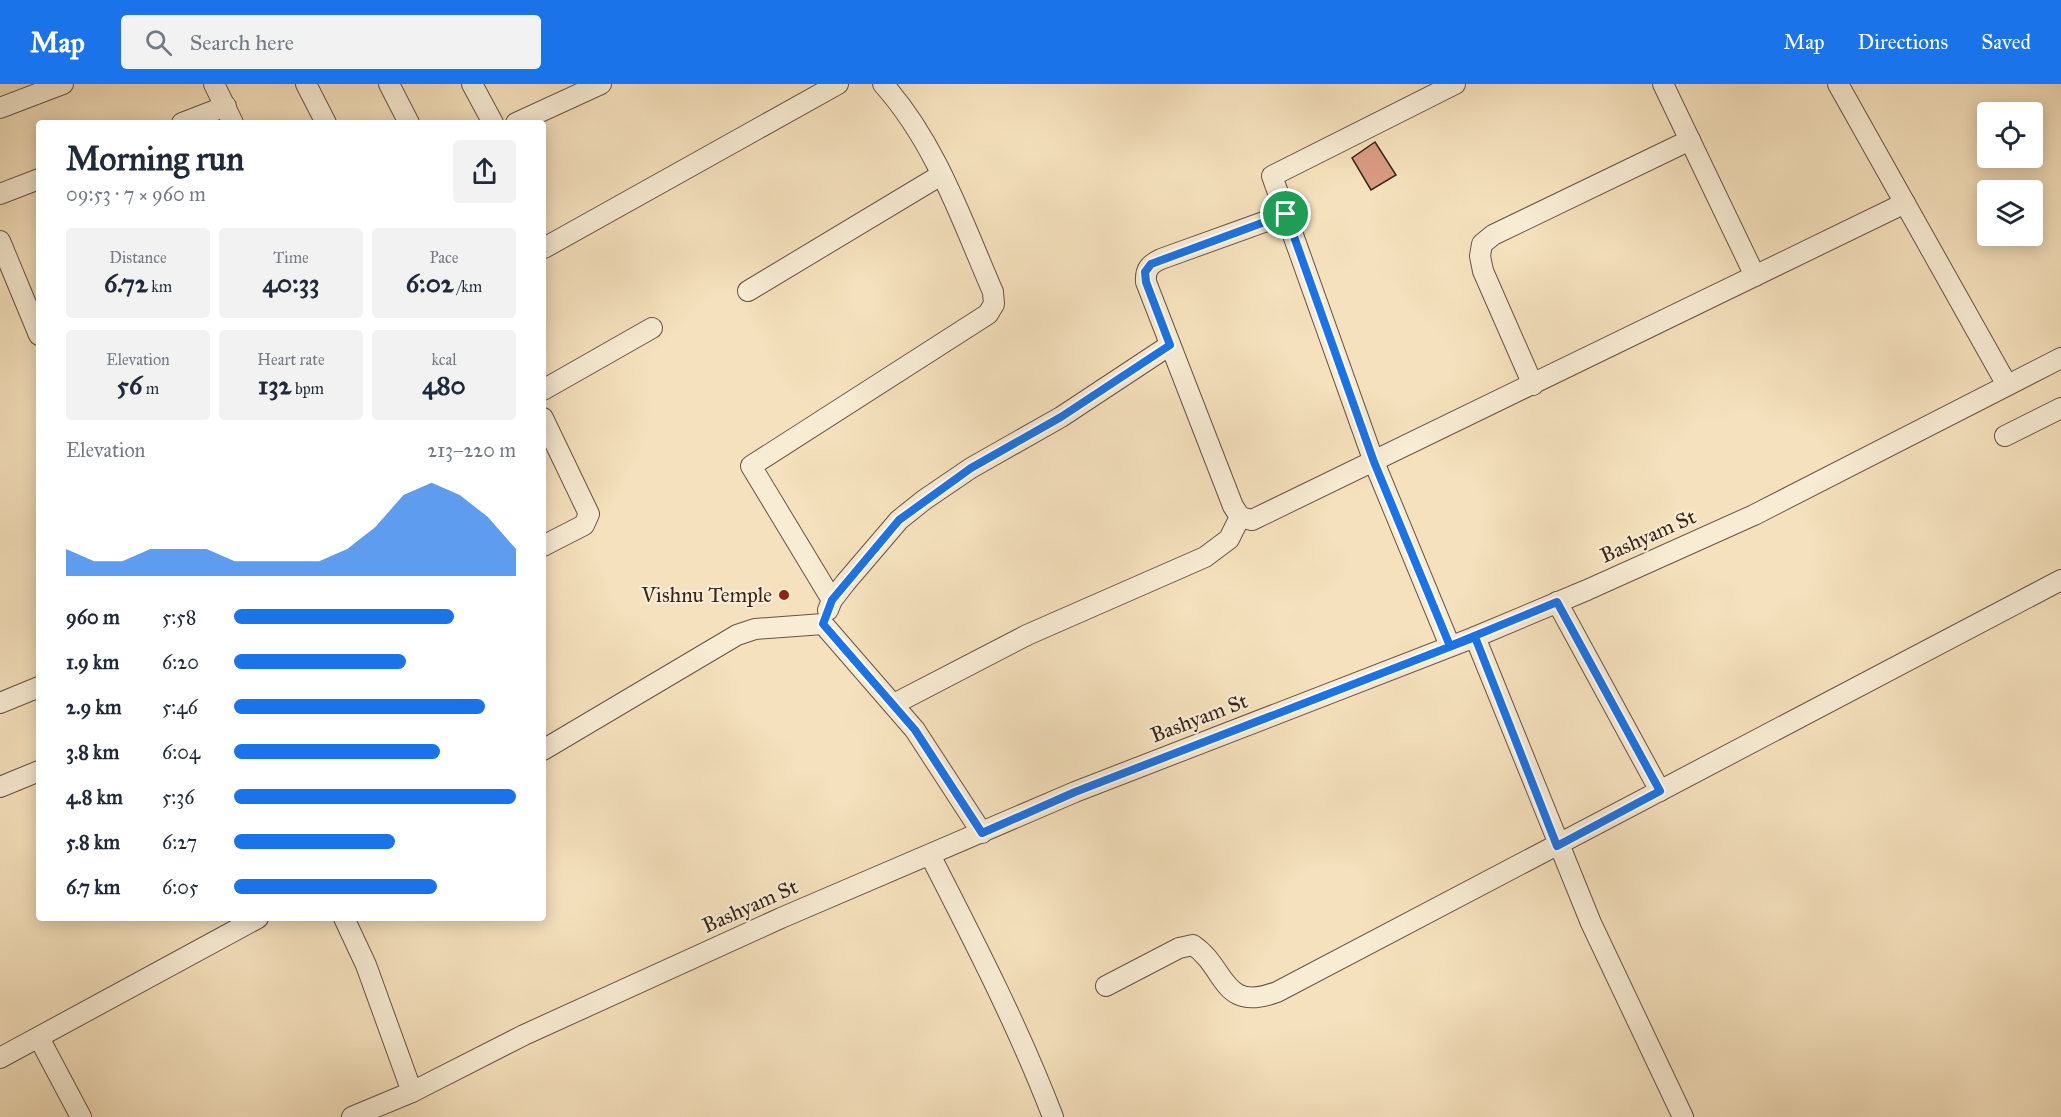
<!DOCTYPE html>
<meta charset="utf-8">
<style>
:root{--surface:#fff;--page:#f2f2f3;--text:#1f2937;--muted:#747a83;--accent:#1a73e8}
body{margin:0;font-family:"IM FELL Great Primer",serif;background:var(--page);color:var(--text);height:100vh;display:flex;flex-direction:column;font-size:22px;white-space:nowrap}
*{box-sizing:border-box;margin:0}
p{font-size:20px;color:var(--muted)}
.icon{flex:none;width:33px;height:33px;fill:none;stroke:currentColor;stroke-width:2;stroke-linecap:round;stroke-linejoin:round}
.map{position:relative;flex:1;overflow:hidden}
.drawer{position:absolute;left:36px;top:36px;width:510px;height:801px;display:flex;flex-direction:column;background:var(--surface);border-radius:6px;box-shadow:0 3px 15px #0003}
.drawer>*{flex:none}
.buttons{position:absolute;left:1977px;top:18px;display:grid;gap:12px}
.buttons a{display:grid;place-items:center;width:66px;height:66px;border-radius:6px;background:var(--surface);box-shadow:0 3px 15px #0003;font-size:30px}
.pin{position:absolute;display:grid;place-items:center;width:51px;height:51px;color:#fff;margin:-26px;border:3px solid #fff;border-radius:50%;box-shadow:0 2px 6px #0007}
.round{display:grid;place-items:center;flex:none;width:63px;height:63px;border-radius:6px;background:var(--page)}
.overview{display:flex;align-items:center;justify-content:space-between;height:102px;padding:0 30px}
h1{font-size:33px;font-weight:700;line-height:45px}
.metrics{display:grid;grid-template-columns:repeat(3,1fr);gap:9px;height:102px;padding:6px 30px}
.metrics div{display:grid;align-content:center;border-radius:6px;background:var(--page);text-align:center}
.metrics b{font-size:26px;font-weight:700}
.metrics small{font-size:16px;font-weight:400}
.metrics p{font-size:16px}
.chart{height:168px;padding:12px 30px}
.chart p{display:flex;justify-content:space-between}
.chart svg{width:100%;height:108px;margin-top:6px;fill:var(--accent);opacity:.7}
ul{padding:0 30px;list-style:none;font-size:20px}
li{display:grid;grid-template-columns:96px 72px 1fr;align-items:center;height:45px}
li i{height:15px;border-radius:8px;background:var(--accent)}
header{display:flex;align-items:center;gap:36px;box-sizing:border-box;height:84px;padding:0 30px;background:var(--accent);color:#fff}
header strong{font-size:28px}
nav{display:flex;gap:33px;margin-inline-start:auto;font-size:21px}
.search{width:420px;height:54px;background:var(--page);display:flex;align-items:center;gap:15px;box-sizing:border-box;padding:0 21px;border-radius:6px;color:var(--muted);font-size:22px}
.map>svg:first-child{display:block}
.building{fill:#da9b82;stroke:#39241b;stroke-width:1.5}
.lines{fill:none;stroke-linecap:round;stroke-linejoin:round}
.minor-casing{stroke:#685344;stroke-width:22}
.minor{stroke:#f8ecd4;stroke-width:20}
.route-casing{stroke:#fff;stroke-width:12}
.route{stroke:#1a73e8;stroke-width:8}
.poi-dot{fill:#8f2418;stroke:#f8ecd4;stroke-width:2}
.labels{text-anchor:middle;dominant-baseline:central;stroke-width:4.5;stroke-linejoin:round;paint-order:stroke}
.street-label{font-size:21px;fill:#39241b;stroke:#f8ecd4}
.poi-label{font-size:21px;fill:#39241b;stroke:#f8ecd4;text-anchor:end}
</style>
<header>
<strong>Map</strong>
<div class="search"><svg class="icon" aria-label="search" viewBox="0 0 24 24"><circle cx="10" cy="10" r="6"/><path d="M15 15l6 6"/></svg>Search here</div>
<nav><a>Map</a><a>Directions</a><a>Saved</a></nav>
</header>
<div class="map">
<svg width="2061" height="1033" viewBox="0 0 2061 1033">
<rect width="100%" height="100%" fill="#f5e1bd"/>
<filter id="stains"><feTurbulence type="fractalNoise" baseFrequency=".00333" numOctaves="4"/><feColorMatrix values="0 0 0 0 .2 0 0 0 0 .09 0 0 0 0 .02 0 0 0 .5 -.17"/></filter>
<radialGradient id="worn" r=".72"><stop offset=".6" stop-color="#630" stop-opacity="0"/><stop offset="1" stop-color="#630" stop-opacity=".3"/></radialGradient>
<polygon class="building" points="1375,58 1396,91 1371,106 1352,74"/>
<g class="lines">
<defs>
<g id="minor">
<polyline points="214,0 233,39"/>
<polyline points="306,0 326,39"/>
<polyline points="389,0 409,39"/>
<polyline points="472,0 493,39"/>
<polyline points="1663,0 1755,192"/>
<polyline points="1838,0 2007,301"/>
<polyline points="0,24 63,0"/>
<polyline points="182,39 226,22"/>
<polyline points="516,39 601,0"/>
<polyline points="0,110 39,95"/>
<path d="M 1286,130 L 1161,175 C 1150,180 1145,185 1146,198 L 1233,422 L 1240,433 L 1252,436 L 1905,119"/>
<polyline points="0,157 39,251"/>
<polyline points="544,164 838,0"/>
<polyline points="748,207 941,91"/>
<polyline points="1533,301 1483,187 1480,172 1482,160 1493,151 1690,56"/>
<polyline points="543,306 652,244"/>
<polyline points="543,334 589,430 584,441 543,462"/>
<polyline points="2005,352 2061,324"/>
<path d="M 832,516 L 751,382 L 988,230 L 994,220 L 993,208 C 962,137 936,59 883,0"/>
<polyline points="1557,518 1660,707"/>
<polyline points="828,526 832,516 846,498 899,436 924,416 971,384 1061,333 1170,261"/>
<polyline points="1475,553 1591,839 1683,1033"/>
<polyline points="1450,562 1374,378 1272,92 1455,0"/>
<polyline points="0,619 39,603"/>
<polyline points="894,620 1027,551 1205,473 1229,455 1240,433"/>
<polyline points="543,666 737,551 755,545 823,540 915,646 982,749"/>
<polyline points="0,703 39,687"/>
<path d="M 930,771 C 974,857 1018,942 1053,1033"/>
<polyline points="344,834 366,881 412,1008"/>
<path d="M 1106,902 L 1179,864 L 1193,861 C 1227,884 1221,929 1277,908 L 2061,496"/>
<polyline points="39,954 81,1033"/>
<polyline points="0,974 258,834"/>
<polyline points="352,1033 412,1008 524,951 781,834 1075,708 1475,553 1587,506 1754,431 2061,274"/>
</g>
</defs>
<use href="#minor" class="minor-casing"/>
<use href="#minor" class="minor"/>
</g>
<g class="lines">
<defs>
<polyline id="route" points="1286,130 1151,180 1145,188 1146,198 1170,261 1061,333 971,384 899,436 832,516 823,540 915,646 982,749 1075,708 1475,553 1557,762 1660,707 1557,518 1450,562 1374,378 1286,130"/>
</defs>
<use href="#route" class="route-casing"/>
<use href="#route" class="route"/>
</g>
<circle class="poi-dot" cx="784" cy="511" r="6"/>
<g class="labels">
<g class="street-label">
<text transform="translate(1648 452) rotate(-24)">Bashyam St</text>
<text transform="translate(1199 634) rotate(-21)">Bashyam St</text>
<text transform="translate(750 822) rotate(-24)">Bashyam St</text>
</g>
<g class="poi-label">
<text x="772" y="511">Vishnu Temple</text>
</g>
</g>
<rect width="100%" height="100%" filter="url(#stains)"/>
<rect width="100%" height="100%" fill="url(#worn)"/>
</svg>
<div class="buttons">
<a><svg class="icon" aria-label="locate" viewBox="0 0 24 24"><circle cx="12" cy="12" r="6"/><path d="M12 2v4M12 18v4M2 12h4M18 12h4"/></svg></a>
<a><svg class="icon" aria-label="layers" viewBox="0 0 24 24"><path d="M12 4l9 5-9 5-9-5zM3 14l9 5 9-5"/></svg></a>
</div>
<div class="pin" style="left:1286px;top:130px;background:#1e9e55"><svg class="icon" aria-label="arrive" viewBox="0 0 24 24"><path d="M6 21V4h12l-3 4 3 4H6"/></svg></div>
<section class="drawer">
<div class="overview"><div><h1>Morning run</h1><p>09:53 · 7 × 960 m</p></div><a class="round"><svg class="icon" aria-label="share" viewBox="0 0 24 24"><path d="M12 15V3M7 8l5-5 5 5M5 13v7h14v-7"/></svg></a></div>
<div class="metrics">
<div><p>Distance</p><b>6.72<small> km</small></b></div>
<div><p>Time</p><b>40:33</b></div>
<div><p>Pace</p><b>6:02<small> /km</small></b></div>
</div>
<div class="metrics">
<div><p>Elevation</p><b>56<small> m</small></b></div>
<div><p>Heart rate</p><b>132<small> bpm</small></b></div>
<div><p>kcal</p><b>480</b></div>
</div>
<div class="chart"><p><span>Elevation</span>213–220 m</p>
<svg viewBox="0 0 160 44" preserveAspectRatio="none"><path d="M0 44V33L10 38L20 38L30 33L40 33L50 33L60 38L70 38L80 38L90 38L100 33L110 24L120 11L130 6L140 11L150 20L160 33V44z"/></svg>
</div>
<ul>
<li><b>960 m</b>5:58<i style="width:78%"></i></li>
<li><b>1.9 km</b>6:20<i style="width:61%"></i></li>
<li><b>2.9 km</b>5:46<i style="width:89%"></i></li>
<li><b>3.8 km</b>6:04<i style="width:73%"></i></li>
<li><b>4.8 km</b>5:36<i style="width:100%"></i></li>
<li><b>5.8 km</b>6:27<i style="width:57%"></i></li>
<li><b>6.7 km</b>6:05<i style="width:72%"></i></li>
</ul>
</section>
</div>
